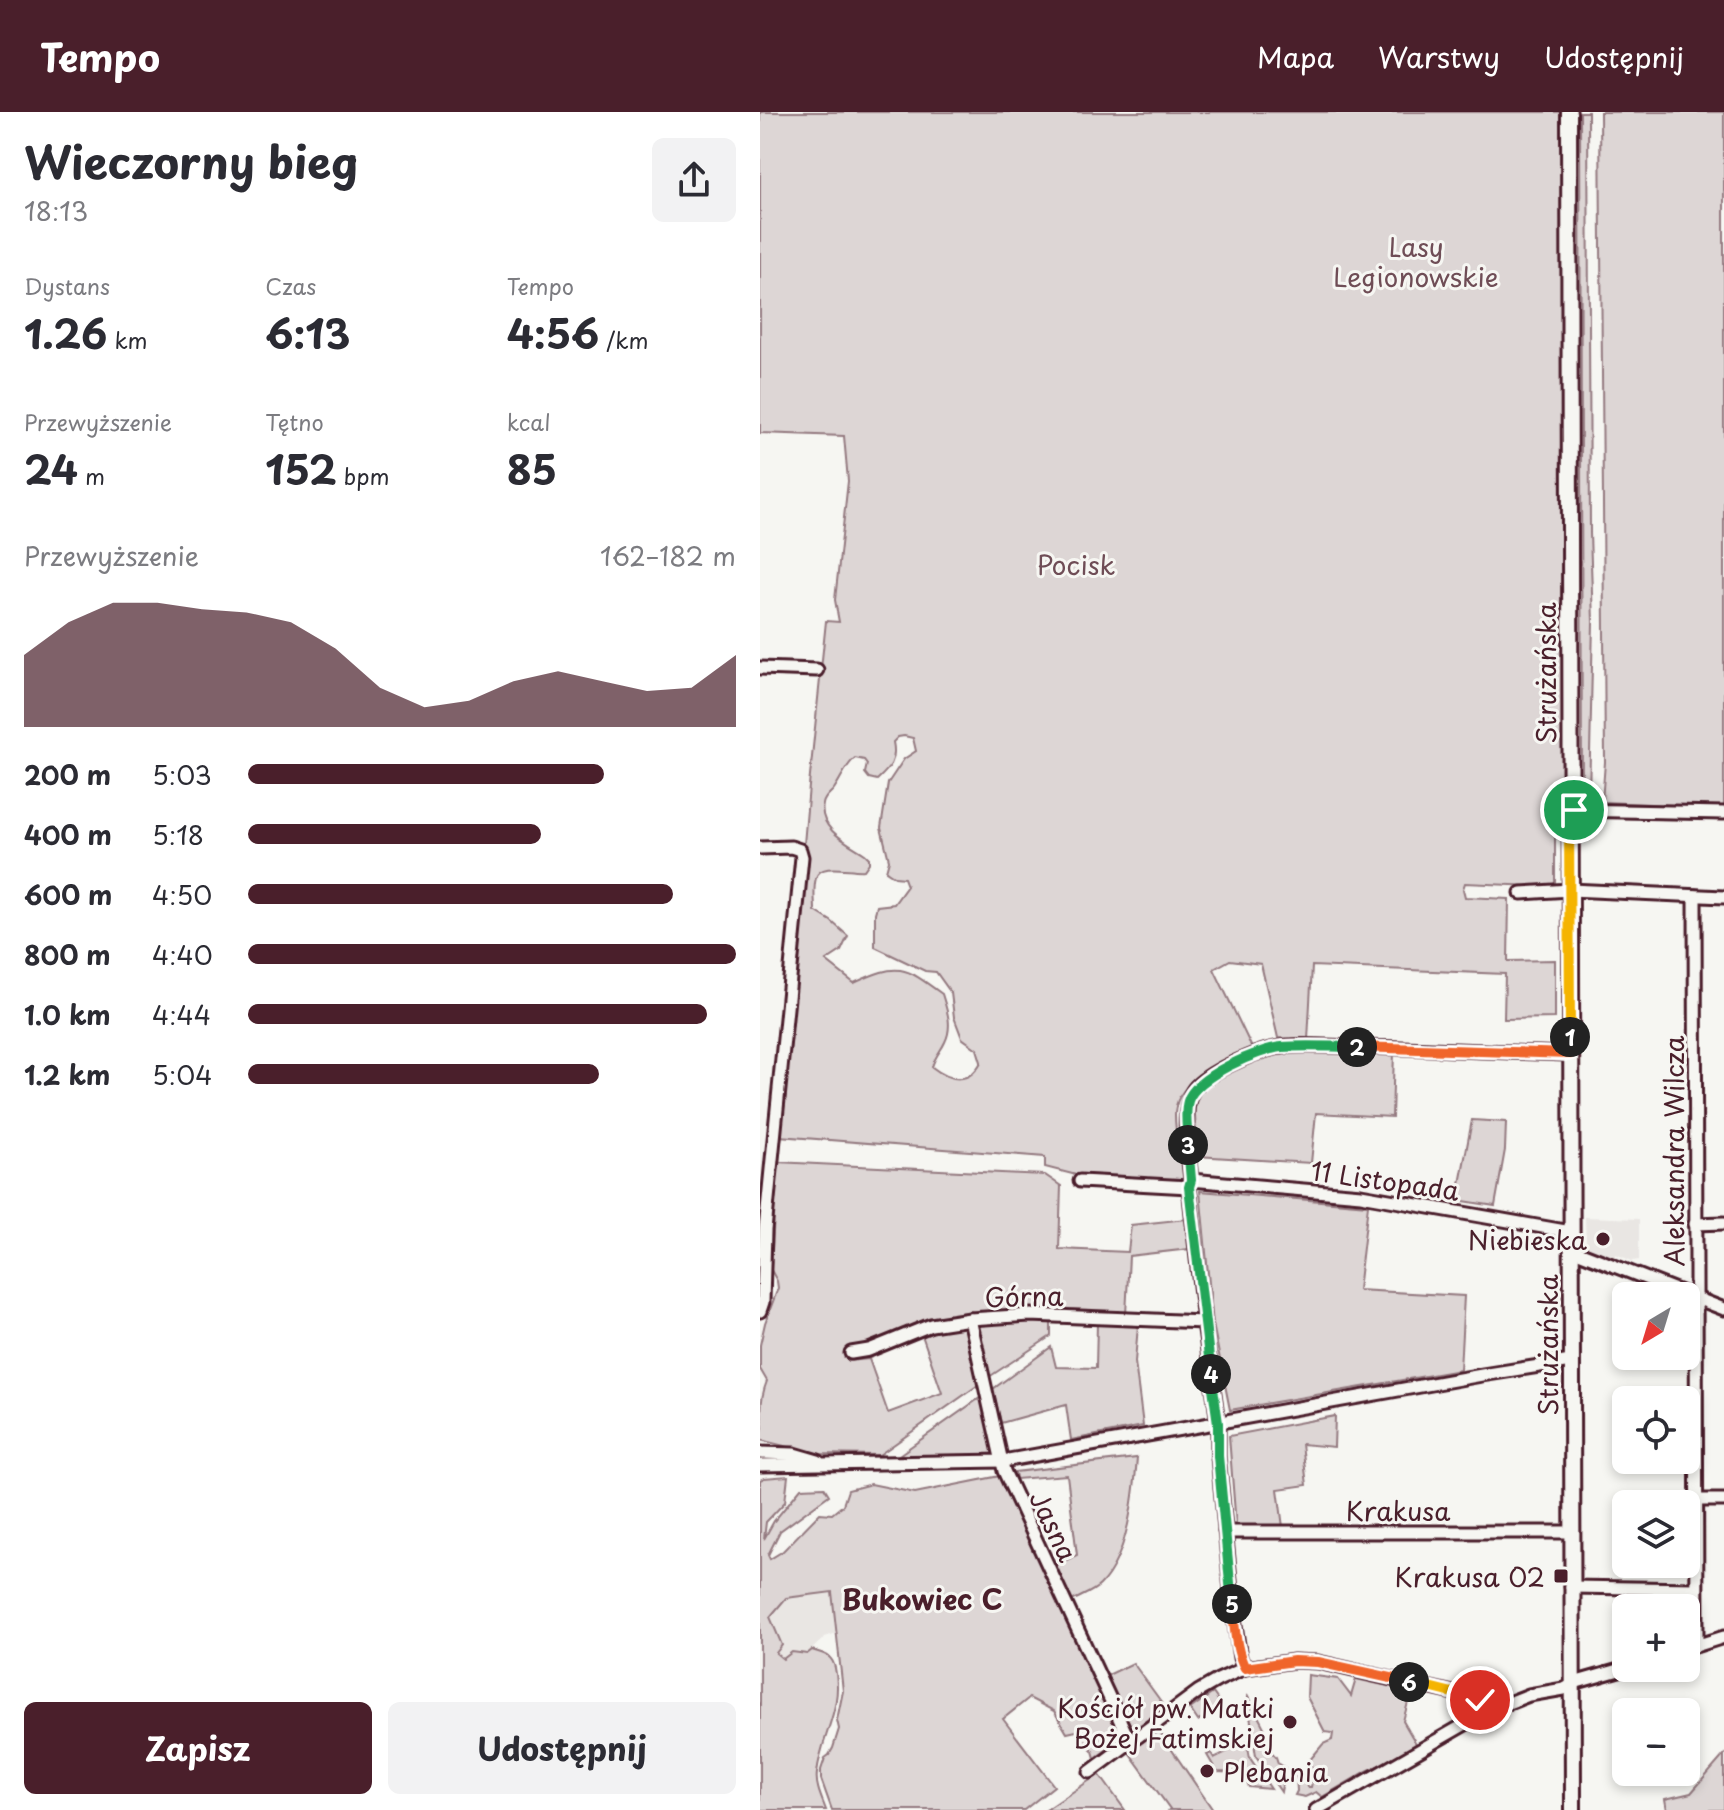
<!DOCTYPE html>
<html lang="pl">
<meta charset="utf-8">
<style>
:root{--surface:#fff;--page:#f2f2f3;--text:#2b2b33;--muted:#7c7c81;--accent:#4a1f2b}
body{margin:0;font-family:"Playpen Sans",sans-serif;background:var(--page);color:var(--text);height:100vh;display:flex;flex-direction:column;font-size:30px;white-space:nowrap}
*{box-sizing:border-box;margin:0}
p{font-size:26px;color:var(--muted)}
.icon{flex:none;width:44px;height:44px;fill:none;stroke:currentColor;stroke-width:2;stroke-linecap:round;stroke-linejoin:round}
.map{position:relative;flex:1;overflow:hidden}
.drawer{display:flex;flex-direction:column;background:var(--surface);width:760px}
.drawer>*{flex:none}
.needle{width:52px;rotate:218deg}
.buttons{position:absolute;left:852px;top:1170px;display:grid;gap:16px}
.buttons a{display:grid;place-items:center;width:88px;height:88px;border-radius:12px;background:var(--surface);box-shadow:0 4px 12px #0003;font-size:40px}
.pin{position:absolute;display:grid;place-items:center;width:68px;height:68px;color:#fff;margin:-34px;border:4px solid #fff;border-radius:50%;box-shadow:0 2px 8px #0007}
.km{position:absolute;width:40px;height:40px;margin:-20px;border-radius:50%;background:#222;color:#fff;font-size:22px;line-height:40px;text-align:center}
.round{display:grid;place-items:center;flex:none;width:84px;height:84px;border-radius:12px;background:var(--page)}
.summary{display:flex;align-items:center;justify-content:space-between;height:136px;padding:0 24px}
h1{font-size:44px;font-weight:700;line-height:60px}
.figures{display:grid;grid-template-columns:repeat(3,1fr);gap:12px;height:136px;padding:8px 24px}
.figures div{display:grid;align-content:center}
.figures b{font-size:40px;font-weight:700}
.figures small{font-size:22px;font-weight:400}
.figures p{font-size:22px}
.chart{height:224px;padding:16px 24px}
.chart p{display:flex;justify-content:space-between}
.chart svg{width:100%;height:144px;margin-top:8px;fill:var(--accent);opacity:.7}
.cta{display:flex;gap:16px;margin-top:auto;padding:16px 24px}
.cta a{flex:1;height:92px;border-radius:12px;background:var(--accent);color:#fff;font-size:32px;font-weight:700;line-height:92px;text-align:center}
.cta a+a{background:var(--page);color:var(--text)}
ul{padding:0 24px;list-style:none;font-size:26px}
li{display:grid;grid-template-columns:128px 96px 1fr;align-items:center;height:60px}
li i{height:20px;border-radius:10px;background:var(--accent)}
header{display:flex;align-items:center;gap:48px;box-sizing:border-box;height:112px;padding:0 40px;background:var(--accent);color:#fff}
header strong{font-size:38px}
nav{display:flex;gap:44px;margin-inline-start:auto;font-size:28px}
main{display:flex;flex:1;min-height:0}
.map>svg:first-child{display:block}
.built{fill:#e9e6e3}
.green{fill:#ddd6d5;stroke:#947a80;stroke-width:2;fill-rule:evenodd}
.lines{fill:none;stroke-linecap:round;stroke-linejoin:round}
.minor-casing{stroke:#4a1f2b;stroke-width:17}
.major-casing{stroke:#4a1f2b;stroke-width:20}
.minor{stroke:#f6f6f2;stroke-width:11}
.major{stroke:#f6f6f2;stroke-width:14}
.split-1-casing{stroke:#fff;stroke-width:16}
.split-2-casing{stroke:#fff;stroke-width:16}
.split-3-casing{stroke:#fff;stroke-width:16}
.split-4-casing{stroke:#fff;stroke-width:16}
.split-5-casing{stroke:#fff;stroke-width:16}
.split-6-casing{stroke:#fff;stroke-width:16}
.split-7-casing{stroke:#fff;stroke-width:16}
.split-1{stroke:#f5b400;stroke-width:10}
.split-2{stroke:#f0652b;stroke-width:10}
.split-3{stroke:#22a559;stroke-width:10}
.split-4{stroke:#22a559;stroke-width:10}
.split-5{stroke:#22a559;stroke-width:10}
.split-6{stroke:#f0652b;stroke-width:10}
.split-7{stroke:#f5b400;stroke-width:10}
.poi-dot{fill:#4a1f2b;stroke:#f6f6f2;stroke-width:3}
.labels{text-anchor:middle;dominant-baseline:central;stroke-width:6;stroke-linejoin:round;paint-order:stroke}
.park-label{font-size:26px;fill:#6f4d56;stroke:#f6f6f2}
.street-label{font-size:26px;fill:#4a1f2b;stroke:#f6f6f2}
.poi-label{font-size:26px;fill:#4a1f2b;stroke:#f6f6f2;text-anchor:end}
.neighbourhood-label{font-size:28px;font-weight:bold;fill:#4a1f2b;stroke:#f6f6f2}
</style>
<header>
<strong>Tempo</strong>
<nav><a>Mapa</a><a>Warstwy</a><a>Udostępnij</a></nav>
</header>
<main>
<section class="drawer">
<div class="summary"><div><h1>Wieczorny bieg</h1><p>18:13</p></div><a class="round"><svg class="icon" aria-label="share" viewBox="0 0 24 24"><path d="M12 15V3M7 8l5-5 5 5M5 13v7h14v-7"/></svg></a></div>
<div class="figures">
<div><p>Dystans</p><b>1.26<small> km</small></b></div>
<div><p>Czas</p><b>6:13</b></div>
<div><p>Tempo</p><b>4:56<small> /km</small></b></div>
</div>
<div class="figures">
<div><p>Przewyższenie</p><b>24<small> m</small></b></div>
<div><p>Tętno</p><b>152<small> bpm</small></b></div>
<div><p>kcal</p><b>85</b></div>
</div>
<div class="chart"><p><span>Przewyższenie</span>162–182 m</p>
<svg viewBox="0 0 160 44" preserveAspectRatio="none"><path d="M0 44V22L10 12L20 6L30 6L40 8L50 9L60 12L70 20L80 32L90 38L100 36L110 30L120 27L130 30L140 33L150 32L160 22V44z"/></svg>
</div>
<ul>
<li><b>200 m</b>5:03<i style="width:73%"></i></li>
<li><b>400 m</b>5:18<i style="width:60%"></i></li>
<li><b>600 m</b>4:50<i style="width:87%"></i></li>
<li><b>800 m</b>4:40<i style="width:100%"></i></li>
<li><b>1.0 km</b>4:44<i style="width:94%"></i></li>
<li><b>1.2 km</b>5:04<i style="width:72%"></i></li>
</ul>
<div class="cta"><a>Zapisz</a><a>Udostępnij</a></div>
</section>
<div class="map">
<svg width="964" height="1698" viewBox="0 0 964 1698">
<rect width="100%" height="100%" fill="#f6f6f2"/>
<filter id="ink" filterUnits="userSpaceOnUse"><feTurbulence type="fractalNoise" baseFrequency=".0125" numOctaves="2"/><feDisplacementMap in="SourceGraphic" scale="16" xChannelSelector="R" yChannelSelector="G"/><feConvolveMatrix kernelMatrix="1 2 1 2 8 2 1 2 1" color-interpolation-filters="sRGB"/></filter>
<g filter="url(#ink)">
<g class="built">
<polygon points="825,1105 879,1107 879,1148 872,1149 856,1142 854,1146 826,1136"/>
<polygon points="72,1479 77,1521 65,1525 47,1542 23,1548 16,1541 10,1506 26,1486"/>
</g>
<g class="green">
<path d="M 0,0 L 804,0 L 804,692 L 799,696 L 795,706 L 795,775 L 705,771 L 703,777 L 705,785 L 749,787 L 748,849 L 795,848 L 795,906 L 744,907 L 745,862 L 552,854 L 548,928 L 518,926 L 501,852 L 470,848 L 454,857 L 493,938 C 465,952 415,966 415,1003 C 415,1018 418,1033 420,1047 L 426,1047 L 425,1065 L 420,1070 L 328,1066 L 285,1055 L 285,1045 L 19,1024 L 49,674 L 66,509 L 79,510 L 75,488 L 88,369 L 84,324 L 0,321 ZM 144,624 L 153,626 L 156,639 L 144,647 L 128,671 L 121,716 L 129,748 L 126,759 L 135,765 L 144,766 L 147,774 L 134,792 L 117,794 L 115,801 L 115,835 L 165,859 L 176,860 L 191,881 L 194,905 L 202,926 L 217,937 L 221,950 C 209,973 190,969 172,955 C 175,944 181,939 185,930 C 193,914 187,898 182,882 C 144,854 139,850 94,871 L 66,849 L 81,839 L 88,824 L 71,809 L 55,799 C 55,789 53,776 56,766 C 60,749 91,760 104,758 L 109,751 L 109,746 L 105,742 C 88,731 58,717 63,692 C 64,685 70,682 74,677 C 81,667 86,653 95,646 L 104,648 L 107,652 L 105,661 L 109,666 L 117,668 C 130,656 137,649 133,630 L 138,625 Z"/>
<polygon points="820,0 828,0 830,421 833,510 829,685 825,686 822,681"/>
<polygon points="840,0 964,0 964,695 842,690 845,650"/>
<polygon points="520,938 634,940 632,1005 556,1001 551,1051 437,1044 434,983 451,969"/>
<polygon points="712,1008 746,1010 745,1038 735,1094 697,1088"/>
<path d="M 16,1050 L 285,1063 L 301,1074 L 299,1137 L 368,1140 L 371,1113 L 426,1107 L 429,1137 L 369,1144 L 366,1203 C 298,1200 229,1193 162,1211 C 135,1218 112,1232 85,1238 L 89,1249 L 109,1247 L 128,1301 L 182,1281 L 162,1223 L 206,1213 L 221,1271 L 119,1343 L 57,1342 L 0,1328 L 0,1320 L 3,1316 C 0,1301 1,1284 7,1269 L 0,1257 L 0,1233 L 5,1211 L 18,1176 L 17,1169 L 11,1158 L 14,1101 L 11,1090 Z"/>
<polygon points="440,1079 608,1093 598,1178 704,1184 700,1258 470,1298 453,1212"/>
<polygon points="257,1207 291,1210 291,1224 229,1265 215,1211"/>
<polygon points="337,1211 378,1213 375,1250 383,1314 311,1328 306,1293 241,1311 233,1277 291,1235 296,1255 336,1256"/>
<polygon points="224,1283 239,1341 217,1343 139,1343"/>
<polygon points="575,1304 574,1335 542,1332 547,1373 518,1377 523,1415 476,1414 469,1324"/>
<path d="M 377,1346 C 374,1383 368,1445 340,1473 C 333,1480 321,1484 312,1489 L 294,1454 L 317,1443 L 307,1363 L 256,1367 L 255,1360 Z"/>
<path d="M 28,1364 L 25,1390 L 6,1410 L 4,1427 L 14,1409 L 41,1376 L 64,1375 L 69,1383 L 20,1419 L 8,1443 L 10,1447 L 23,1439 L 60,1401 L 72,1402 L 83,1393 L 88,1378 L 111,1372 L 155,1381 L 240,1364 L 338,1568 L 362,1627 L 335,1646 L 333,1639 L 316,1619 L 307,1621 L 294,1599 L 269,1586 L 243,1607 L 294,1674 L 264,1698 L 72,1698 L 61,1667 L 61,1658 L 65,1646 L 69,1643 L 73,1636 L 79,1617 L 77,1608 L 83,1579 L 72,1480 L 26,1486 L 10,1505 L 22,1533 L 16,1541 L 23,1547 L 32,1540 L 47,1542 L 52,1538 C 57,1540 65,1541 69,1545 C 73,1548 74,1552 75,1556 C 84,1596 61,1623 57,1661 C 55,1673 62,1687 66,1698 L 0,1698 L 0,1368 L 4,1366 Z"/>
<polygon points="373,1551 405,1595 373,1618 346,1564"/>
<polygon points="548,1563 578,1567 591,1584 596,1567 651,1579 643,1609 658,1635 607,1659 562,1685 556,1680 545,1685 535,1683 537,1679 536,1662 544,1663 547,1675 551,1675 554,1661 549,1649 563,1632 572,1628 573,1621 565,1620 547,1585"/>
<polygon points="453,1581 462,1594 438,1609 430,1597"/>
<polygon points="487,1583 508,1623 500,1627 516,1645 518,1651 525,1656 521,1680 496,1644"/>
<polygon points="399,1619 453,1698 409,1698 410,1697 368,1639"/>
<polygon points="487,1630 490,1646 511,1677 489,1675 482,1661 457,1660 447,1643 451,1641 454,1646"/>
<polygon points="964,1643 964,1698 907,1698 905,1687 931,1681"/>
<polygon points="339,1662 365,1698 286,1698"/>
</g>
<g class="lines">
<defs>
<g id="minor">
<polyline points="0,556 57,558"/>
<polyline points="809,698 964,701"/>
<polyline points="0,736 31,735 40,738 42,745 5,1118 3,1190 0,1199"/>
<polyline points="761,781 810,778 964,785"/>
<polyline points="935,784 937,1533"/>
<polyline points="431,1068 601,1083 811,1120"/>
<polyline points="320,1069 429,1075"/>
<polyline points="935,1112 964,1111"/>
<polyline points="811,1137 964,1197"/>
<polyline points="210,1207 244,1359 370,1630"/>
<polyline points="91,1241 109,1238 171,1213 210,1207 270,1203 444,1210"/>
<polyline points="0,1341 34,1342 58,1349"/>
<polyline points="0,1353 243,1349 722,1263 811,1249"/>
<polyline points="936,1388 964,1388"/>
<polyline points="465,1420 811,1420"/>
<polyline points="811,1475 936,1477"/>
<polyline points="926,1537 964,1525"/>
<path d="M 485,1556 L 480,1546 L 473,1499 L 458,1344 L 458,1311 L 444,1210 L 429,1075 L 431,1068 C 429,1044 420,996 434,977 C 447,960 495,940 515,936 C 537,931 572,935 595,935 C 667,936 738,940 810,942"/>
<polyline points="330,1660 439,1579 458,1568 485,1556 534,1549 558,1550 715,1586 722,1590 728,1599"/>
<polyline points="556,1698 728,1599 769,1583 804,1577 817,1570 866,1556"/>
</g>
<polyline id="major" points="809,0 813,1698"/>
</defs>
<use href="#minor" class="minor-casing"/>
<use href="#major" class="major-casing"/>
<use href="#minor" class="minor"/>
<use href="#major" class="major"/>
</g>
</g>
<g class="lines" filter="url(#ink)">
<defs>
<polyline id="split-1" points="810,925 809,698 814,698"/>
<polyline id="split-2" points="597,935 810,942 810,925"/>
<path id="split-3" d="M 428,1033 C 428,1019 424,1003 428,989 C 435,965 498,937 522,935 C 546,933 572,935 597,935"/>
<polyline id="split-4" points="428,1033 431,1068 429,1075 451,1262"/>
<polyline id="split-5" points="451,1262 458,1311 458,1344 472,1492"/>
<path id="split-6" d="M 472,1492 C 475,1514 475,1537 485,1556 L 534,1549 L 558,1550 L 649,1570"/>
<polyline id="split-7" points="649,1570 720,1588"/>
</defs>
<use href="#split-1" class="split-1-casing"/>
<use href="#split-2" class="split-2-casing"/>
<use href="#split-3" class="split-3-casing"/>
<use href="#split-4" class="split-4-casing"/>
<use href="#split-5" class="split-5-casing"/>
<use href="#split-6" class="split-6-casing"/>
<use href="#split-7" class="split-7-casing"/>
<use href="#split-1" class="split-1"/>
<use href="#split-2" class="split-2"/>
<use href="#split-3" class="split-3"/>
<use href="#split-4" class="split-4"/>
<use href="#split-5" class="split-5"/>
<use href="#split-6" class="split-6"/>
<use href="#split-7" class="split-7"/>
</g>
<g class="poi-dot">
<circle cx="843" cy="1127" r="8"/>
<rect x="793" y="1456" width="16" height="16" rx="4"/>
<circle cx="530" cy="1610" r="8"/>
<circle cx="447" cy="1659" r="8"/>
</g>
<g class="labels">
<g class="park-label">
<text x="656" y="134">Lasy<tspan x="656" dy="30">Legionowskie</tspan></text>
<text x="316" y="452">Pocisk</text>
</g>
<g class="street-label">
<text transform="translate(785 561) rotate(-90)">Strużańska</text>
<text transform="translate(913 1039) rotate(-90)">Aleksandra Wilcza</text>
<text transform="translate(625 1068) rotate(8)">11 Listopada</text>
<text transform="translate(264 1184) rotate(-1)">Górna</text>
<text transform="translate(787 1233) rotate(-90)">Strużańska</text>
<text x="638" y="1398">Krakusa</text>
<text transform="translate(294 1414) rotate(64)">Jasna</text>
</g>
<g class="poi-label">
<text x="827" y="1127">Niebieska</text>
<text x="785" y="1464">Krakusa 02</text>
<text x="514" y="1595">Kościół pw. Matki<tspan x="514" dy="30">Bożej Fatimskiej</tspan></text>
<text x="463" y="1659" text-anchor="start">Plebania</text>
</g>
<g class="neighbourhood-label">
<text x="162" y="1486">Bukowiec C</text>
</g>
</g>
</svg>
<div class="buttons">
<a><svg class="needle" viewBox="-14 -14 28 28"><path d="M0-13l5 13h-10z" fill="#e53935"/><path d="M0 13l5-13h-10z" fill="#7c7c81"/></svg></a>
<a><svg class="icon" aria-label="locate" viewBox="0 0 24 24"><circle cx="12" cy="12" r="6"/><path d="M12 2v4M12 18v4M2 12h4M18 12h4"/></svg></a>
<a><svg class="icon" aria-label="layers" viewBox="0 0 24 24"><path d="M12 4l9 5-9 5-9-5zM3 14l9 5 9-5"/></svg></a>
<a>+</a>
<a>−</a>
</div>
<div class="pin" style="left:814px;top:698px;background:#1e9e55"><svg class="icon" aria-label="arrive" viewBox="0 0 24 24"><path d="M6 21V4h12l-3 4 3 4H6"/></svg></div>
<div class="pin" style="left:720px;top:1588px;background:#d93025"><svg class="icon" aria-label="check" viewBox="0 0 24 24"><path d="M5 12l5 5 9-10"/></svg></div>
<b class="km" style="left:810px;top:925px">1</b>
<b class="km" style="left:597px;top:935px">2</b>
<b class="km" style="left:428px;top:1033px">3</b>
<b class="km" style="left:451px;top:1262px">4</b>
<b class="km" style="left:472px;top:1492px">5</b>
<b class="km" style="left:649px;top:1570px">6</b>
</div>
</main>
